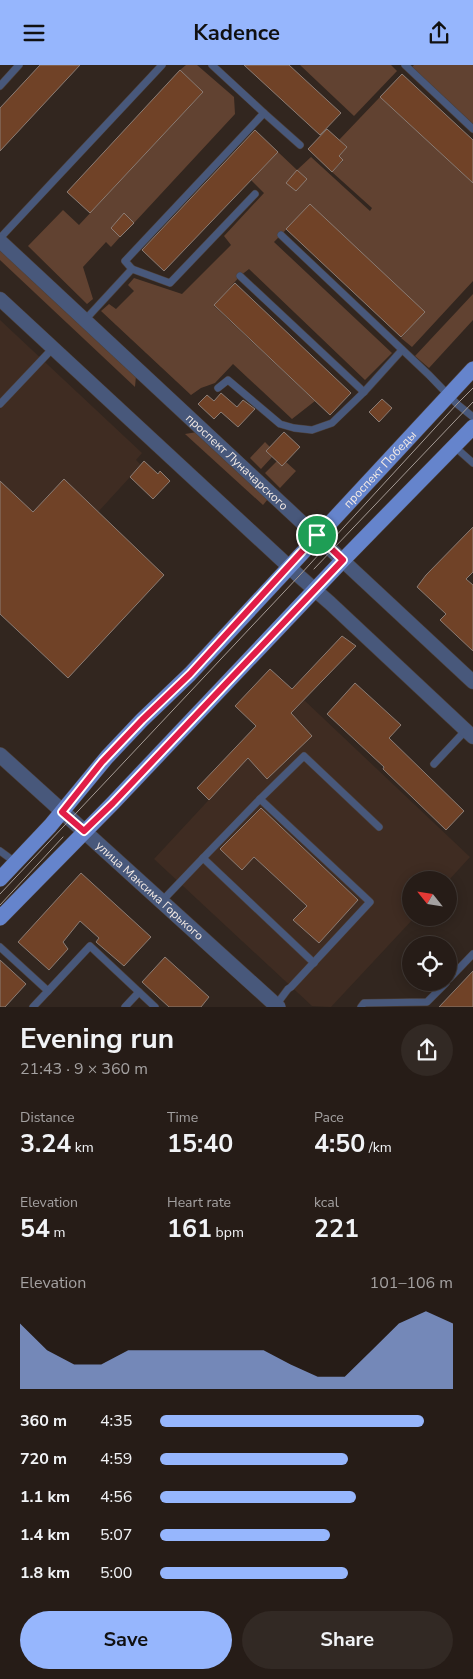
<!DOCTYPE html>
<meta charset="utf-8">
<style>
:root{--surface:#261c17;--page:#322924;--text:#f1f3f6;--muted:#a4a1a1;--line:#423a36;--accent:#96b6fd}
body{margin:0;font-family:"Nunito Sans",sans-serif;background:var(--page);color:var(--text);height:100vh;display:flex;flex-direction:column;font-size:19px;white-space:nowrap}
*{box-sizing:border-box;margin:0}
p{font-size:16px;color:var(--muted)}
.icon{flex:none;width:28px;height:28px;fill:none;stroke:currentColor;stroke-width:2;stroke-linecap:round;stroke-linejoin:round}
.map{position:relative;height:942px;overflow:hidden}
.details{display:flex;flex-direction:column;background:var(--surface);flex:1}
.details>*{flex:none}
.needle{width:32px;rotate:300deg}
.tools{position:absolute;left:402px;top:806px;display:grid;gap:10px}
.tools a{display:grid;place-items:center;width:55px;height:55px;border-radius:50%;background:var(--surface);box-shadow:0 2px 12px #0003,0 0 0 1px var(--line);font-size:25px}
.pin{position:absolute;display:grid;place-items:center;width:42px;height:42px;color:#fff;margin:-21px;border:2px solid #fff;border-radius:50%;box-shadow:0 1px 5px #0007}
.round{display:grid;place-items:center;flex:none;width:52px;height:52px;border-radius:26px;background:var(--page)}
.headline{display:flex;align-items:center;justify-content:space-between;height:85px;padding:0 20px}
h1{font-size:28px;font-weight:700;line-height:38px}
.figures{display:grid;grid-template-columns:repeat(3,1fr);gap:8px;height:85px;padding:5px 20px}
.figures div{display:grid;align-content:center}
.figures b{font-size:25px;font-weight:700}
.figures small{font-size:14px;font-weight:400}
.figures p{font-size:14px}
.chart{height:140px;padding:10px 20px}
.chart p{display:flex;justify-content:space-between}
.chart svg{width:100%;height:90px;margin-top:5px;fill:var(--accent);opacity:.7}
.action{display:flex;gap:10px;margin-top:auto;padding:10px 20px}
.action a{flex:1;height:58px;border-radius:30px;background:var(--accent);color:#111;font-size:20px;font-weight:700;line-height:58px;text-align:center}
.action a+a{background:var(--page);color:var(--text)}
ul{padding:0 20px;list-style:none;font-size:16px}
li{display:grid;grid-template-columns:80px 60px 1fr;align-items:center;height:38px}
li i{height:12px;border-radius:6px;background:var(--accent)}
header{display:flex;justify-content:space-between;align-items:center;height:65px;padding:0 20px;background:var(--accent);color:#111;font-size:22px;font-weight:700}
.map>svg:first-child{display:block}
.built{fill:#3f2c22}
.green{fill:#614231}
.building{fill:#704227;stroke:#8b7c74}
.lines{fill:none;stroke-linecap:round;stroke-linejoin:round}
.service-casing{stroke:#4d413b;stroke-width:8}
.minor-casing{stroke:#4d413b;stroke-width:15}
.tertiary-casing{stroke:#4d413b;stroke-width:16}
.primary-casing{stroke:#4d413b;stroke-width:16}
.service{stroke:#48587b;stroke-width:7}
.minor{stroke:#48587b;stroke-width:14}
.tertiary{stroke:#48587b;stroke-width:15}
.primary{stroke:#6584cc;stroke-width:15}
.tram{stroke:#a59b95;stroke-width:1}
.route-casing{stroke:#fff;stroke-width:10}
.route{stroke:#e11d48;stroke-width:6}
.labels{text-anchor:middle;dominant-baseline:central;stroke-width:5;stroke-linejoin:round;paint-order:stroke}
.street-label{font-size:12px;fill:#f2e9e4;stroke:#16100d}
</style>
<header><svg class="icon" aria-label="menu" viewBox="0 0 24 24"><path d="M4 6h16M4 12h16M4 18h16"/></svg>Kadence<svg class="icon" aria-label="share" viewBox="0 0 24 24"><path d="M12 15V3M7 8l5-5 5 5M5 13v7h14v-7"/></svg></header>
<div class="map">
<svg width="473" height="942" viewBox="0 0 473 942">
<rect width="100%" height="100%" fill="#32261f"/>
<g class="built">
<polygon points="0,255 142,388 136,395 141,400 98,447 64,414 33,447 2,418 0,420"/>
<polygon points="304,635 470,792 449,815 411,815 411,852 414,853 331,942 312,941 154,794 243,698"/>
</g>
<g class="green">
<polygon points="186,0 197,0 234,32 235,49 134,158 124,149 111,163 120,172 111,182 106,177 83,202 93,234 87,239 28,181 63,145 79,160 203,27 180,5"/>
<polygon points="300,0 391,0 397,6 354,51"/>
<polygon points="414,0 473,0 473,59 412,2"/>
<polygon points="380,32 473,118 473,216 412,282 401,273 424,247 310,140 274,177 392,288 365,315 249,204 240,211 214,241 315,336 292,354 233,299 215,318 201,323 191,330 101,246 109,239 116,244 134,226 128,220 134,213 182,229 231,180 224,171 264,128 251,115 278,87 297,105 311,92 370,146 372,143 332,107 343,96 339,91 347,82 339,75"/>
<polygon points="0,185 136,311 135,322 0,195"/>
<polygon points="473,229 473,255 429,303 415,291"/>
<polygon points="197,367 268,434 263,440 185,369"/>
<polygon points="265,377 270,382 266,386 272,392 261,404 250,393"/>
<polygon points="277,396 282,401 286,397 296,406 280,423 265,408"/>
</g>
<g class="building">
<polygon points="40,0 80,0 0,86 0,43"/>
<polygon points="244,0 289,0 341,48 320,70"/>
<polygon points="180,5 203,27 90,148 67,127"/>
<polygon points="402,9 473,75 473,118 380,32"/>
<polygon points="327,64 347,82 339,91 343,95 332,107 308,84"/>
<polygon points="255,65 278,87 164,206 142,185"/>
<polygon points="297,105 307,114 296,126 286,118"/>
<polygon points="310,139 425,247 401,272 286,164"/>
<polygon points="124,148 134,158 120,172 111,163"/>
<polygon points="235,218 351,328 330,350 214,240"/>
<polygon points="221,328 237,342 243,335 255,344 238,362 221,347 214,354 198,339 207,330 214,336"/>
<polygon points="382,334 392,343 379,357 369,347"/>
<polygon points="284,367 300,382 282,401 266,386"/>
<polygon points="144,396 158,409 160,406 170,416 153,434 130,412"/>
<polygon points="64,414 164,510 68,613 0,549 0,416 33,447"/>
<polygon points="473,462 473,507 466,514 473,520 473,586 440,555 446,549 417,522 426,510"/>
<polygon points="342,571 356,581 291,648 312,671 267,714 248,693 209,735 197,723 256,661 235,641 270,604 292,624"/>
<polygon points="355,618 401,660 389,673 464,746 446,765 383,704 384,702 327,649"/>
<polygon points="261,743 358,835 319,878 293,855 307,841 254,792 242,805 220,784"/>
<polygon points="81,808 151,872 124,901 96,877 99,873 80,856 63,877 68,884 49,905 18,877"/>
<polygon points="165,892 209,932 201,942 169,942 142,917"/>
<polygon points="0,895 26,919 5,942 0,942"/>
<polygon points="473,906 473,942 439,942"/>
</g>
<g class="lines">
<defs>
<g id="service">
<polyline points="405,0 473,64"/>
<polyline points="0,21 19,0"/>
<polyline points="264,48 300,80"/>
<polyline points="281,170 429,310 457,339 473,352"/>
<polyline points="0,173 162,0"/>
<polyline points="132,204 170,218 255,129"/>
<polyline points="240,211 364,327"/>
<polyline points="84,256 132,204 125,196 264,48 212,0"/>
<polyline points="218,323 228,315 280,359 294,363 312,365 332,358 364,327 402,285"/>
<polyline points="0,339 53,283"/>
<polyline points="455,382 473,398"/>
<polyline points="434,699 466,665"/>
<polyline points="0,786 15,797"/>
<polyline points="203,793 260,734"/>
<polyline points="162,836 203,793 314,898"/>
<polyline points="0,882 48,926 90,881 155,942"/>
<polyline points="449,914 473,889"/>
<polyline points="276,940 288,924 291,922 370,837 260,734 304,691 379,762"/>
<polyline points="33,942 48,926"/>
<polyline points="125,942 139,927"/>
<polyline points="361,942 364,938 427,937 446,918"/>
</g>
<g id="minor">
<path id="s1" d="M 0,176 L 473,617"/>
<polyline points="0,234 299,511 330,538 473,672"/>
</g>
<g id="tertiary">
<path id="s2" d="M 0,690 L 278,942"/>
</g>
<g id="primary">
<path id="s3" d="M 0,814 L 50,761 L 107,692 L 142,655 L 190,609 L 473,304"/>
<polyline points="0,853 113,738 343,495 473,362"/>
</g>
</defs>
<use href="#service" class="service-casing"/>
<use href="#minor" class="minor-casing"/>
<use href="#tertiary" class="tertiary-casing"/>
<use href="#primary" class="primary-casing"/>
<use href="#service" class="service"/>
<use href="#minor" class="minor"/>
<use href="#tertiary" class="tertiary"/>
<use href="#primary" class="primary"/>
<g class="tram">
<polyline points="314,504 473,337"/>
<polyline points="0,829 299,511 457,339 473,323"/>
<polyline points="0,840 63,772"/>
</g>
</g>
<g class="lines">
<defs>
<polygon id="route" points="317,470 343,495 113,738 84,766 62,747 102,697 142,655 190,609"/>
</defs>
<use href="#route" class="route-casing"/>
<use href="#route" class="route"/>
</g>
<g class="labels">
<g class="street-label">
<text stroke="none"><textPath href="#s1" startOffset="324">проспект Луначарского</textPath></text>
<text stroke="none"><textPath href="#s3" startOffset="559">проспект Победы</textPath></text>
<text stroke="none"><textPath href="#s2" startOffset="202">улица Максима Горького</textPath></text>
</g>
</g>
</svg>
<div class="tools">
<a><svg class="needle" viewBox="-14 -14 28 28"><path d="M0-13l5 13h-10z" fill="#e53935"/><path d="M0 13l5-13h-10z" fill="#a4a1a1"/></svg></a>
<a><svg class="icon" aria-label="locate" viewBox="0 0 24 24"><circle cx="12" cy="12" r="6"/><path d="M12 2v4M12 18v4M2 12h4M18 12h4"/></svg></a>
</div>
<div class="pin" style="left:317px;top:470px;background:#1e9e55"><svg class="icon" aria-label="arrive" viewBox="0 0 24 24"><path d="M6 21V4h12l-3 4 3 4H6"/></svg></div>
</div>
<section class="details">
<div class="headline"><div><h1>Evening run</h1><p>21:43 · 9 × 360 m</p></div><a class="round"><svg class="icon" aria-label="share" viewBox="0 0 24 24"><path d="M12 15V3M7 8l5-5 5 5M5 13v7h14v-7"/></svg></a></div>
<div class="figures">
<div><p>Distance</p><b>3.24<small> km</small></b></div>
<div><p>Time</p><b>15:40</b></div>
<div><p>Pace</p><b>4:50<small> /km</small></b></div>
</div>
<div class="figures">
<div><p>Elevation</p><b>54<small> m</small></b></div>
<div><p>Heart rate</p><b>161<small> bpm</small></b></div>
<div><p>kcal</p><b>221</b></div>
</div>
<div class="chart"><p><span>Elevation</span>101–106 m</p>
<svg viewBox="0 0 160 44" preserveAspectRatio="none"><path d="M0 44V12L10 25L20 32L30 32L40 25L50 25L60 25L70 25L80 25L90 25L100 32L110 38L120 38L130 25L140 12L150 6L160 12V44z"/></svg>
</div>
<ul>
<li><b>360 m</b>4:35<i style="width:90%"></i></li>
<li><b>720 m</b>4:59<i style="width:64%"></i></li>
<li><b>1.1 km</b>4:56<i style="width:67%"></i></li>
<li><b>1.4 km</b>5:07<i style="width:58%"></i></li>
<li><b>1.8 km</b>5:00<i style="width:64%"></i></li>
</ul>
<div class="action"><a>Save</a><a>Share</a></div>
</section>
